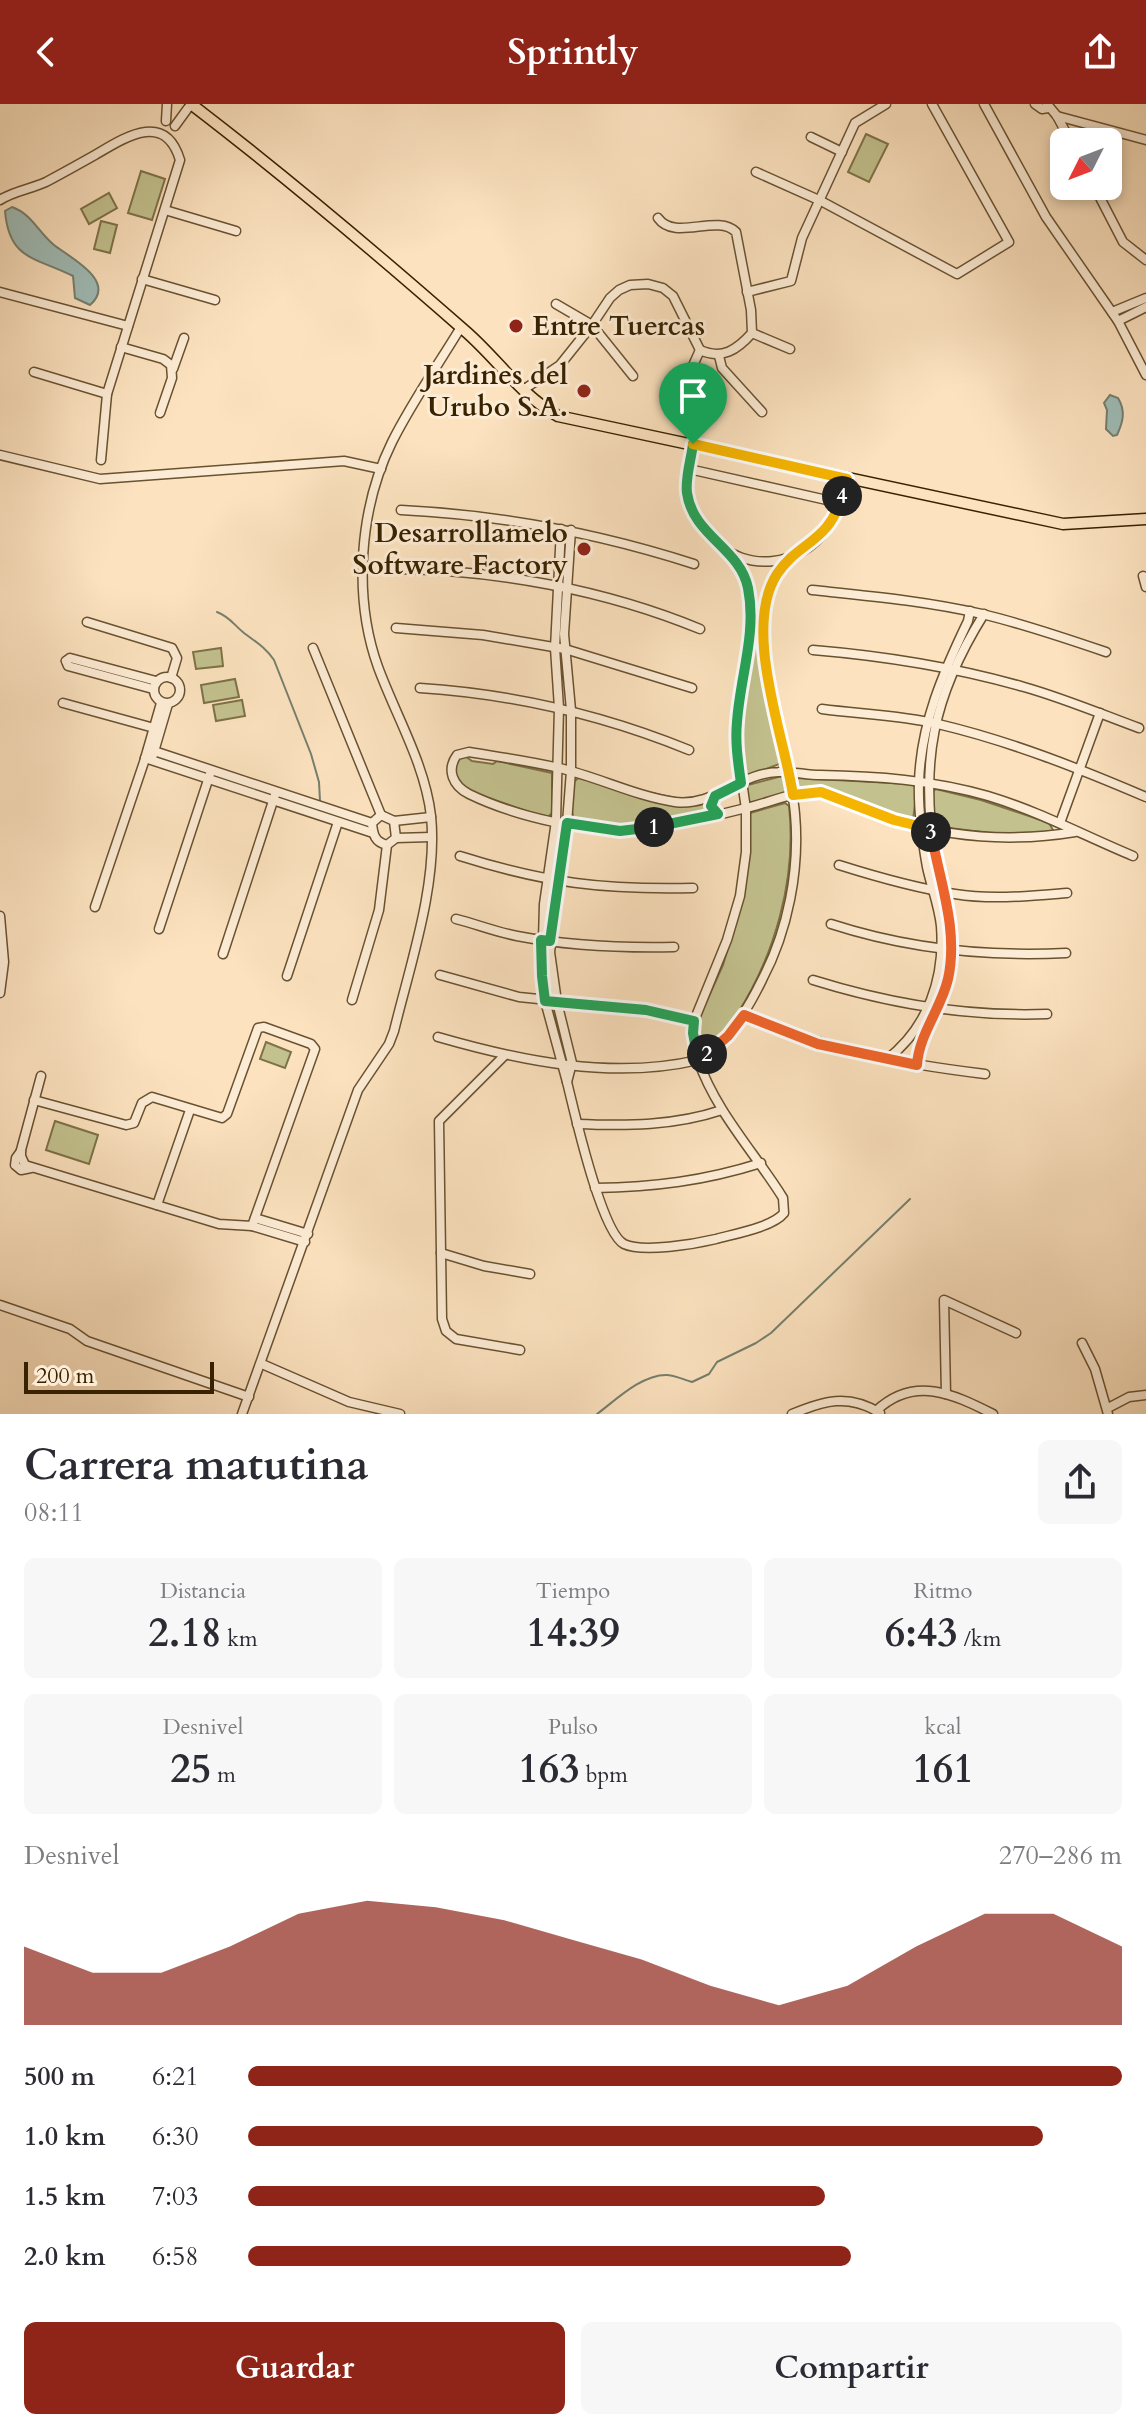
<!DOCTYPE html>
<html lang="es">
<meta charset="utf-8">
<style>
:root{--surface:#fff;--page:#f7f7f7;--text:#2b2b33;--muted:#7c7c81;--accent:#8f2418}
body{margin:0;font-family:Cardo,serif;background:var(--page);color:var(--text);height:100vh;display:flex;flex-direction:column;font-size:30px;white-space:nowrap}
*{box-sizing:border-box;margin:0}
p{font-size:26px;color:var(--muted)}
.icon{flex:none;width:44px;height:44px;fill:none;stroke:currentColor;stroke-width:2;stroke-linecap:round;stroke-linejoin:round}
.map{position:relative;height:1310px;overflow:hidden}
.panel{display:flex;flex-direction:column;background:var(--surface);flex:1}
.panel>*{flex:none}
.needle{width:52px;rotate:228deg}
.controls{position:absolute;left:1050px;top:24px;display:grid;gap:16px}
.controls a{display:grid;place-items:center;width:72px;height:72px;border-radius:12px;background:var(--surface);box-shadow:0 4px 12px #0003;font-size:40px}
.scale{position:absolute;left:24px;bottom:20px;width:190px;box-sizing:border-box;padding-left:8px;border:4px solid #382200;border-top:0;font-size:22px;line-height:28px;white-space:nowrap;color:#382200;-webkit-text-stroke:6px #fdecd5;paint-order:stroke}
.pin{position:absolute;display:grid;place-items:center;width:68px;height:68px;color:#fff;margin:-82px -34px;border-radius:50% 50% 50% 0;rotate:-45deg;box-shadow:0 0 8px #0007}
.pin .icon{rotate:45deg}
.km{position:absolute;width:40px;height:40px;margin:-20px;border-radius:50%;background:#222;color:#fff;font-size:22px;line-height:40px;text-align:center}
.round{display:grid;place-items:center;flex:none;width:84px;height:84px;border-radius:12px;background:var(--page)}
.overview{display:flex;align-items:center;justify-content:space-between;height:136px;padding:0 24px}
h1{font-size:44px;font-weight:700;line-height:60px}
.metrics{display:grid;grid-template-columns:repeat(3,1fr);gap:12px;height:136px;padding:8px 24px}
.metrics div{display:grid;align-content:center;border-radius:12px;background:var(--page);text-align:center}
.metrics b{font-size:40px;font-weight:700}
.metrics small{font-size:22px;font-weight:400}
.metrics p{font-size:22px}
.chart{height:224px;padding:16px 24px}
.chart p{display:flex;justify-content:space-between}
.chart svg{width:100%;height:144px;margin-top:8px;fill:var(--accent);opacity:.7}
.primary-button{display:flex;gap:16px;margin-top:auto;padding:16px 24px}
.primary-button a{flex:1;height:92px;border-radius:12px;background:var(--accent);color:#fff;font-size:32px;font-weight:700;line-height:92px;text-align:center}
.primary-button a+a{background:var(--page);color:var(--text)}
ul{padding:0 24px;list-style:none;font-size:26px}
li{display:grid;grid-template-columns:128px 96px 1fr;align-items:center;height:60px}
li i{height:20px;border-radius:10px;background:var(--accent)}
header{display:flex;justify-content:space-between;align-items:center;height:104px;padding:0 24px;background:var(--accent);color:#fff;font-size:36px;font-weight:700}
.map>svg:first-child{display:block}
.green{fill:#c3c28f;stroke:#7e7248;stroke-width:2}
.water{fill:#a0bdb8;stroke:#767f6e;stroke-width:2}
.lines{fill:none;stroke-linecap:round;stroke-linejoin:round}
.stream{stroke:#767f6e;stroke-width:2}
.minor-casing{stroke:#695230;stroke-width:11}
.major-casing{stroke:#382200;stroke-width:13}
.minor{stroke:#fdecd5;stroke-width:8}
.major{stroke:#fce2bf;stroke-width:10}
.split-1-casing{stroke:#fff;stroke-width:16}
.split-2-casing{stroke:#fff;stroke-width:16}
.split-3-casing{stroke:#fff;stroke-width:16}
.split-4-casing{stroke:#fff;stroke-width:16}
.split-5-casing{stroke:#fff;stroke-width:16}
.split-1{stroke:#22a559;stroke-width:10}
.split-2{stroke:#22a559;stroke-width:10}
.split-3{stroke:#f0652b;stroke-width:10}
.split-4{stroke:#f5b400;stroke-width:10}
.split-5{stroke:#f5b400;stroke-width:10}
.poi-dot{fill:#8f2418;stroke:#fdecd5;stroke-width:3}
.labels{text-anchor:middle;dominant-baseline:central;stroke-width:6;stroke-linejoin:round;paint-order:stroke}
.poi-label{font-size:28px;font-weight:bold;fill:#382200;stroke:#fdecd5;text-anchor:end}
</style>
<header><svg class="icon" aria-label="back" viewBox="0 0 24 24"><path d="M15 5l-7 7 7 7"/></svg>Sprintly<svg class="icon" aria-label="share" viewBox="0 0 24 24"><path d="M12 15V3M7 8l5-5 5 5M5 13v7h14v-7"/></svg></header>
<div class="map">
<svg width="1146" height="1310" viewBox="0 0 1146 1310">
<rect width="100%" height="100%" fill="#fce2bf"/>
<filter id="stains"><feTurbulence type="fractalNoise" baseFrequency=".0025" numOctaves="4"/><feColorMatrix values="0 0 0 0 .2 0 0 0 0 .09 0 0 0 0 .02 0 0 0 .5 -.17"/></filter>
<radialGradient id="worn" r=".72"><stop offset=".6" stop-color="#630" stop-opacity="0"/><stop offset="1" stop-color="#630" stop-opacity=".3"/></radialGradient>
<g class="green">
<polygon points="866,30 888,40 869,78 848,68"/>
<polygon points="141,67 165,75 152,116 128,109"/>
<polygon points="109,89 117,104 89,120 81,105"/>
<polygon points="101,117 117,121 110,149 94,145"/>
<polygon points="754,535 759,535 760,539 766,594 782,659 753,670 745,670 742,664 741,622 752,537"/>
<polygon points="221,544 223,562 196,565 193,548"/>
<polygon points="235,575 239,593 204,599 201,581"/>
<polygon points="242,596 245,612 216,617 213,601"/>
<polygon points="465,652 472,657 493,660 497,657 552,669 552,709 548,713 538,711 463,685 454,669 457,656"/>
<polygon points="782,672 785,674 788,687 783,692 752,699 749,697 746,684 748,681"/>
<polygon points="578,674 706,700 709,709 631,722 574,717 571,703 574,678"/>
<polygon points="797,674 911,680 917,684 913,716 909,717 797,685 794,678"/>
<polygon points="936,685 981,696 1044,717 1049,719 1053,726 1052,728 997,730 934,722 931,689"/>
<path d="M 785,699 L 789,702 C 797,774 775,852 736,912 C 728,924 721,936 707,943 L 697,937 L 696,921 L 723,861 L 741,801 L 749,757 L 750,709 Z"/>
<polygon points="266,938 291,948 285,964 260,955"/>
<polygon points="55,1017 98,1031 89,1060 46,1046"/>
</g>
<g class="water">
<path d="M 12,103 C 32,110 38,128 54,141 C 69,153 118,177 90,201 L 75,194 L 73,172 C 35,153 9,156 5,107 Z"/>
<path d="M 1110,291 L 1118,294 C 1126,307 1123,318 1117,331 L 1113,332 L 1106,325 L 1107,306 L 1104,299 Z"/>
</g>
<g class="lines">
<g class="stream">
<path d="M 217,508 C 230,513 234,521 244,529 C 256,538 265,543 274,556 L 311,650 L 319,678 L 320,697"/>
<path d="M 597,1310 C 616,1296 641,1271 666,1271 C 675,1271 684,1276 692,1278 L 709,1270 L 717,1258 L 756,1239 L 771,1229 L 910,1095"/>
</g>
<defs>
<g id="minor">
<polyline points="984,0 1046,113 1118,217 1146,271"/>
<polyline points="1035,0 1042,5 1048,4"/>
<polyline points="1047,0 1057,12 1071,38"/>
<polyline points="1057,12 1146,36"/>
<polyline points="166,17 167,0"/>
<polyline points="175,22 191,0"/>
<polyline points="811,33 842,48"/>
<polyline points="756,68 821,97 957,170 1009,138 932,0"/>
<polyline points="1094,82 1123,138 1146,156"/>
<path d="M 0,96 C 14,87 31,85 46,78 C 63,69 79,60 95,51 C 124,34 165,6 180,56 L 107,290 L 101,356"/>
<polyline points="165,106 236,127"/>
<polyline points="142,175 215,196"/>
<polyline points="0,188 128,222"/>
<polyline points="747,188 791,177 802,134 855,19 886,0"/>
<polyline points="556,200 592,221 633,272"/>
<polyline points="1112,208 1146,194"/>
<polyline points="1118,217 1146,203"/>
<polyline points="752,229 790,245"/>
<polyline points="121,243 163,255 171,261 172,274 160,309"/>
<polyline points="719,252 722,264 762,308"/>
<polyline points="173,265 184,234"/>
<polyline points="34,268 107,290"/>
<polyline points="686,277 700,246"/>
<path d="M 523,286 L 560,261 L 592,221 L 610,194 L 619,186 L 630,181 L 648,180 L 663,184 L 673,192 L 700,246 C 722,256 737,246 752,229 L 751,206 L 736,128 C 717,109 675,138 658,114"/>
<path d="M 693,340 C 691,356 685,374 687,389 C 690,409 700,422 714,436 C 746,469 799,463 826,426 C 837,410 841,392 847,375"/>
<polyline points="0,351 100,375 344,357 381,365"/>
<polyline points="689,365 840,399"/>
<path d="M 401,406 C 501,411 598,429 694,460"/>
<polyline points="561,425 555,544 559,604 556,717 544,800 542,872 545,897 567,978 572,959 557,898 550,848 567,719 571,667 571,606 564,530 571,426"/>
<path d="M 726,448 L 741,464 L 749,497 L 750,534 L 736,636 L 746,705 L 746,748 L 740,792 L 727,836 L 694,917 L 693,929 L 698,956 C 729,935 746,909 762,876 C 788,827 800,765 795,710 C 789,636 731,518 789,455"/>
<path d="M 395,465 C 498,466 605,486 700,525"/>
<polyline points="1143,472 1146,483"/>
<path d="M 812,486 C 869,492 926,497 982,510 C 1024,520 1065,534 1106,548"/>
<polyline points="87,518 172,544 177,554 171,574"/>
<polyline points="396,524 483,531 565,545 692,584"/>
<polyline points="313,544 381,711"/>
<path d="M 813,546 C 885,552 954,563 1024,583 C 1063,594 1101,610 1139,624"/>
<polyline points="66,557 70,554 156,577"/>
<polyline points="66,557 68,562 153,585"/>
<circle cx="167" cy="586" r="13"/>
<path d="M 420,584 C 513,590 603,611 689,646"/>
<polyline points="63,599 154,624"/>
<path d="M 822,605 C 860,610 901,611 938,620 C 1010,637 1078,664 1146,693"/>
<polyline points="148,645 372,719"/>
<polyline points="153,651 168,600"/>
<polyline points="145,654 373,729"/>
<polyline points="394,717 431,713"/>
<polyline points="1060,719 1100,609"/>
<path d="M 1075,728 C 1014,738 953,734 894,716 C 870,708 845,691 820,688 C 794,686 767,700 742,705 C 710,713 674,722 641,726 C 590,730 514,712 469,690 C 453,682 446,666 457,651 L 469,648 C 499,653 529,657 559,664 C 598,673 635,692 675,698 C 714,703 740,669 778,668 C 792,667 806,671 820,671 C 877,672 932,676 988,692 C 1038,707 1085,732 1133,752"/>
<polyline points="396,734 431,733"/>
<path d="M 460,752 C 545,779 604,786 693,784"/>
<path d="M 839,761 C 877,773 915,784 955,790 C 991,796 1030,792 1067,789"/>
<polyline points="95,803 144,658 161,599"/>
<polyline points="0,812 4,858 0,889"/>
<path d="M 456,815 C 476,820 496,828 517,832 C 569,842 622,844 674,843"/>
<path d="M 831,820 C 908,845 984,853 1066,849"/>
<polyline points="159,825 210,670"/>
<polyline points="223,850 275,691"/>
<polyline points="440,871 519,893 646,906 694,917"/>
<polyline points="287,872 338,718"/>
<path d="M 813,876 C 890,900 967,913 1047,910"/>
<path d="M 352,896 L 379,806 L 387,741 L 396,734 L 394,717 L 381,711 L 372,719 C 373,731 375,738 387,741"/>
<path d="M 744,911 C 828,946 895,959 985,970"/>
<path d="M 438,933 C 521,957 613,976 698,956 C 716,1008 755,1049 783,1094 L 784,1109 C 773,1123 734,1130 716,1135 C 695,1140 643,1149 624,1140 C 601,1128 574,1006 567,978"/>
<polyline points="504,952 439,1017 442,1215 446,1227 456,1235 520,1246"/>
<path d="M 886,956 C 928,924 945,874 941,822 C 939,802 931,782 927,763 C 922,735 918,706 919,678 C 921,619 943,569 968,517 L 970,507"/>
<path d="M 917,961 C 918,945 923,936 930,922 C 942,899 951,871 951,845 C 951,814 940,786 935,755 C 920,659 932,593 984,510"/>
<polyline points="41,972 21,1046 21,1052 25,1061 219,1120 252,1122 305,1138"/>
<polyline points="34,996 126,1021 134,1019 142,999 152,993 222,1014 227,1010 258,924 264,923 311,940 315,945 252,1122"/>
<path d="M 577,1020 C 627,1022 674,1022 722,1006"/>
<polyline points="21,1047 16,1054 15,1061 21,1066 31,1064"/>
<path d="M 595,1084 C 654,1083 704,1077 761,1059"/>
<polyline points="157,1101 190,1006"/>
<polyline points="255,1114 308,1130"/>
<polyline points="441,1149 484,1162 530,1170"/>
<polyline points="0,1201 70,1225 87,1237 249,1293"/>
<polyline points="1082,1239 1095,1265 1108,1310"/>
<polyline points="262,1260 349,1298 400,1310"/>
<polyline points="946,1290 944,1196 1016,1229"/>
<polyline points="1108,1304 1129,1293 1146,1291"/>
<path d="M 876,1307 C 914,1271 953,1290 993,1310"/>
<path d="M 242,1310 L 358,986 L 389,940 L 394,927 C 410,861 438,780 431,712 C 425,660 396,612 378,563 C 353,493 359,405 392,338 C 412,298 438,261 461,223"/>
<path d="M 792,1310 C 823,1297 848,1289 880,1309"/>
</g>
<path id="major" d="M 191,0 C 285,72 375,148 464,226 C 497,254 520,291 558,312 L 1063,420 L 1146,415"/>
</defs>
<use href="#minor" class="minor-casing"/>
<use href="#major" class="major-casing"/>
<use href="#minor" class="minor"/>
<use href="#major" class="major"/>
</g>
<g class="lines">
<defs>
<path id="split-1" d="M 654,723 L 718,710 L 711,702 L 715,692 L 741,679 C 738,658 735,638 737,618 C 740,573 757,529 748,484 C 740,444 693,432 687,389 C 685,374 691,356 693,340"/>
<polyline id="split-2" points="654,723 620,727 567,719 550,837 541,836 542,872 545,897 646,906 694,917 693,929 698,956 707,950"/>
<path id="split-3" d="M 707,950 L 728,932 L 744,911 L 818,940 L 917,961 C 919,930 941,905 948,875 C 959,825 939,776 931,728"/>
<path id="split-4" d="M 842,392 C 829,439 799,437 777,470 C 742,525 784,631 793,691 L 821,688 L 894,716 L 931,725 L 931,728"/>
<polyline id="split-5" points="693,340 847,375 842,392"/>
</defs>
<use href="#split-1" class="split-1-casing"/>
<use href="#split-2" class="split-2-casing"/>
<use href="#split-3" class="split-3-casing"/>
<use href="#split-4" class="split-4-casing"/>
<use href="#split-5" class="split-5-casing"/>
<use href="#split-1" class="split-1"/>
<use href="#split-2" class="split-2"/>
<use href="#split-3" class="split-3"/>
<use href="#split-4" class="split-4"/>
<use href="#split-5" class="split-5"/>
</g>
<g class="poi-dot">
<circle cx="516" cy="222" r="8"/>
<circle cx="584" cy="287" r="8"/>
<circle cx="584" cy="445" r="8"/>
</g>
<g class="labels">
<g class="poi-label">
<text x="532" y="222" text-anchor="start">Entre Tuercas</text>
<text x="568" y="271">Jardines del<tspan x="568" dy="32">Urubo S.A.</tspan></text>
<text x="568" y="429">Desarrollamelo<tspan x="568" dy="32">Software Factory</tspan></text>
</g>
</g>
<rect width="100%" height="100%" filter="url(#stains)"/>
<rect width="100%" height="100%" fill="url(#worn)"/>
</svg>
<div class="controls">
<a><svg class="needle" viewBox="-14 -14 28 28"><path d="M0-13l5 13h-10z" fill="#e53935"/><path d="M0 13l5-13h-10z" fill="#7c7c81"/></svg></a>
</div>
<div class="scale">200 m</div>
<div class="pin" style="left:693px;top:340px;background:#1e9e55"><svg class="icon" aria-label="arrive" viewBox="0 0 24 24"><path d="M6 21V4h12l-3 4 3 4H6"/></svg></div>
<b class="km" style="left:654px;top:723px">1</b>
<b class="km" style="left:707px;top:950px">2</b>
<b class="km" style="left:931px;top:728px">3</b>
<b class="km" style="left:842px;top:392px">4</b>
</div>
<section class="panel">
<div class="overview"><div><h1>Carrera matutina</h1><p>08:11</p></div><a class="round"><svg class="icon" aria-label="share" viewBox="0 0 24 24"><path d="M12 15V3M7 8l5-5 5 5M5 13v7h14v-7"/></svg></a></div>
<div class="metrics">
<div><p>Distancia</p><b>2.18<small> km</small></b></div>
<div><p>Tiempo</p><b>14:39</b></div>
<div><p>Ritmo</p><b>6:43<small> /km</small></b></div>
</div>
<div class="metrics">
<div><p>Desnivel</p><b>25<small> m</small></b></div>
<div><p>Pulso</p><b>163<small> bpm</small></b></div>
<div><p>kcal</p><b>161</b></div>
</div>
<div class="chart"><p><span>Desnivel</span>270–286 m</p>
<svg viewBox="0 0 160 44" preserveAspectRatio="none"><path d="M0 44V20L10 28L20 28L30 20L40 10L50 6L60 8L70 12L80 18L90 24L100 32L110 38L120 32L130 20L140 10L150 10L160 20V44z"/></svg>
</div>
<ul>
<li><b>500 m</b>6:21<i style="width:100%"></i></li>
<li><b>1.0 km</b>6:30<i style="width:91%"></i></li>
<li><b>1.5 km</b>7:03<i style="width:66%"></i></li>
<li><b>2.0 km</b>6:58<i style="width:69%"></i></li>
</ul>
<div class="primary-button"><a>Guardar</a><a>Compartir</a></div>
</section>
